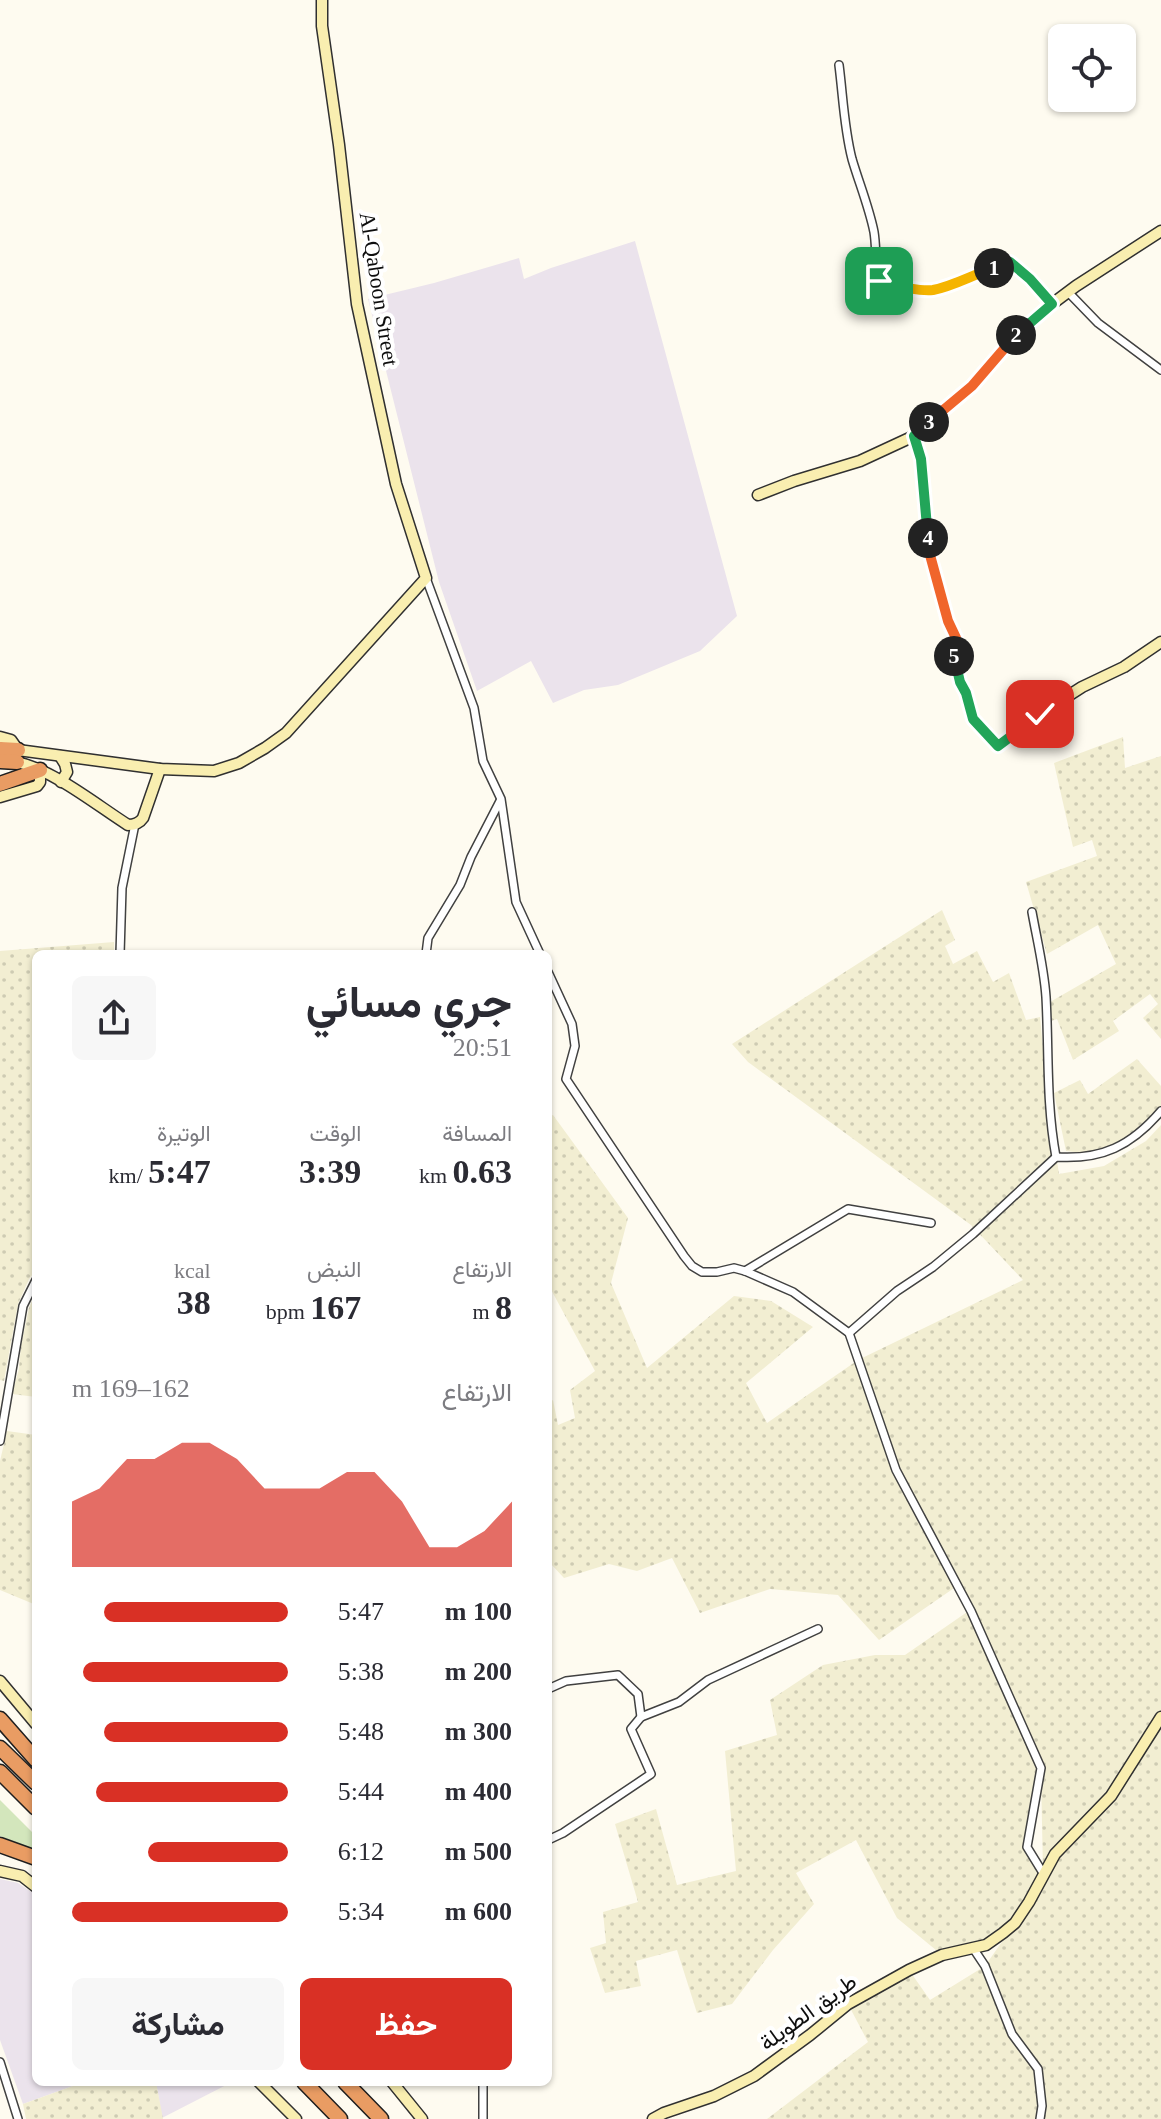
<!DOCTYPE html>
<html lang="ar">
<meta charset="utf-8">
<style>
:root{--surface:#fff;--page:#f7f7f7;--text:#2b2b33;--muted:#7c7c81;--accent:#d93025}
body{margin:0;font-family:"Times New Roman",Vazirmatn,serif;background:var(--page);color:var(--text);direction:rtl;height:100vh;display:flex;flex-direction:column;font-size:30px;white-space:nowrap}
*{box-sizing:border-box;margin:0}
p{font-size:26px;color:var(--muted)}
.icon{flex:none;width:44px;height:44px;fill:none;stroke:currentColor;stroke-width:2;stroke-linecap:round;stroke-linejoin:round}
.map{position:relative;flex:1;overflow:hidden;direction:ltr}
.sheet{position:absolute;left:32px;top:950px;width:520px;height:1136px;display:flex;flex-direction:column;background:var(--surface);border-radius:12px;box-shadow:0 2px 6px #0004;direction:rtl}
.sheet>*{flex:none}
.fabs{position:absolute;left:1048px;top:24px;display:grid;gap:16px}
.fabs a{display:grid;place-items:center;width:88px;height:88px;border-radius:12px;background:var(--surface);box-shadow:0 2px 6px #0004;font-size:40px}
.pin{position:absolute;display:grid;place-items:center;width:68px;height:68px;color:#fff;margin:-34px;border-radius:16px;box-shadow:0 4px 12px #0006}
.km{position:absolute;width:40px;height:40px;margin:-20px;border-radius:50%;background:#222;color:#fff;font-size:22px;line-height:40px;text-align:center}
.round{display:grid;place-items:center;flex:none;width:84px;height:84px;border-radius:12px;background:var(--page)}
.overview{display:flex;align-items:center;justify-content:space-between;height:136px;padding:0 40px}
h1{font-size:44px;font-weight:700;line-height:60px}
.stats{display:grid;grid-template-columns:repeat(3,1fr);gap:12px;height:136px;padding:8px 40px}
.stats div{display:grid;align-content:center}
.stats b{font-size:34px;font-weight:700}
.stats small{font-size:22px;font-weight:400}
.stats p{font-size:22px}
.chart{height:224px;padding:16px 40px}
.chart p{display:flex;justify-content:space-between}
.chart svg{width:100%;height:144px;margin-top:8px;fill:var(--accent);opacity:.7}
.action{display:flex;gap:16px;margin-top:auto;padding:16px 40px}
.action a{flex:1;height:92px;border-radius:12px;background:var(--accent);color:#fff;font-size:32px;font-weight:700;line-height:92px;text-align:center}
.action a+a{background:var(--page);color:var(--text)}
ul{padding:0 40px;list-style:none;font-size:26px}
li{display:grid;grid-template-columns:128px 96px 1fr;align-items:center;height:60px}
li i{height:20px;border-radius:10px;background:var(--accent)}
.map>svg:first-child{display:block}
.industrial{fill:#ebe3ec}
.farmland{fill:url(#farmland-dots);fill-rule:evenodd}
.park{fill:#d3e6bc}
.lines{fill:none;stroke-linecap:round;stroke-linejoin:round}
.street-casing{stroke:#414141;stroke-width:10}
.secondary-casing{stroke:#303030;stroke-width:13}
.highway-casing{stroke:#1f1f1f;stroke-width:17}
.street{stroke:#fff;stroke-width:7}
.secondary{stroke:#f9eeb0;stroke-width:10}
.highway{stroke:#e99c63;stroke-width:14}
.split-1-casing{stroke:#fff;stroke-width:16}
.split-2-casing{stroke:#fff;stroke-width:16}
.split-3-casing{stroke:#fff;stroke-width:16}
.split-4-casing{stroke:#fff;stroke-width:16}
.split-5-casing{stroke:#fff;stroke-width:16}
.split-6-casing{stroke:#fff;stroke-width:16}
.split-7-casing{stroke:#fff;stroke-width:16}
.split-1{stroke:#f5b400;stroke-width:10}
.split-2{stroke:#22a559;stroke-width:10}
.split-3{stroke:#f0652b;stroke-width:10}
.split-4{stroke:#22a559;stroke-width:10}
.split-5{stroke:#f0652b;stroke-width:10}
.split-6{stroke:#22a559;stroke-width:10}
.split-7{stroke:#f5b400;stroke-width:10}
.labels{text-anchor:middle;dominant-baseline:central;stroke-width:8;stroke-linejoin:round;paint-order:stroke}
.street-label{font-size:22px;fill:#0e0e0e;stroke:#fff}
</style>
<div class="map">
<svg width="1161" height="2119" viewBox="0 0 1161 2119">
<defs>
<pattern id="farmland-dots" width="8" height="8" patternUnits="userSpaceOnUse" patternTransform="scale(2)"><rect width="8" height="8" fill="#f2eed2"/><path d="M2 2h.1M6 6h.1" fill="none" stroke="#cecbb3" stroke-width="1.8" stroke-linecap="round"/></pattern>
</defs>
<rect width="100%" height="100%" fill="#fefbf0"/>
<g class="industrial">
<polygon points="635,241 737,616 700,651 618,685 584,690 553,703 531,661 477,691 439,582 368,299 434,283 519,258 524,279 551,268"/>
<polygon points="0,1879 18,1883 36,1895 36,2082 84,2082 23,2104 0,2040"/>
<polygon points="156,2082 232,2082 162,2118"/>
</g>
<g class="farmland">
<polygon points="1123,737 1125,768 1161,756 1161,1039 1143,1018 1158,1004 1150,994 1113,1021 1119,1031 1073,1060 1057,1019 1051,1021 1050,1002 1116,964 1098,925 1047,954 1026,882 1097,856 1092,840 1073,847 1054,763"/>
<path d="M 942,910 L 955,940 L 945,946 L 953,964 L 977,951 L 993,982 L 1009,973 L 1026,1020 L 1040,1017 L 1048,1102 L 1059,1174 L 1104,1166 L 1146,1141 L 1161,1125 L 1161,2119 L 767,2119 L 868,2042 L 848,2004 L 909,1970 L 930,2000 L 985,1966 L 1013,1926 L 986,1945 L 942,1955 L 897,1918 L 856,1840 L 796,1873 L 814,1904 L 773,1950 L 732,2004 L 697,2013 L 677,1950 L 636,1961 L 641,1986 L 605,1993 L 590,1948 L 606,1943 L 603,1912 L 638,1902 L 615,1824 L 656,1809 L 677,1885 L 736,1871 L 725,1751 L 777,1735 L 770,1700 L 823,1665 L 875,1655 L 905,1655 L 970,1610 L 957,1586 L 879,1640 L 838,1595 L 770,1589 L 700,1613 L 672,1558 L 637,1571 L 609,1564 L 564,1578 L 550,1563 L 548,1563 L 548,1403 L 553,1400 L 558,1425 L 575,1418 L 570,1390 L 595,1371 L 548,1284 L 548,1117 L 553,1115 L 628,1218 L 611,1283 L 647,1368 L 734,1296 L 771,1301 L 813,1327 L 746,1383 L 767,1423 L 858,1360 L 1023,1280 L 971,1225 L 748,1062 L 732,1044 ZM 1041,1774 L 1043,1872 L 1027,1848 Z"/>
<polygon points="114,942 114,954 36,954 36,1270 29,1279 18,1304 4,1381 0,1380 0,951"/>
<polygon points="1137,1059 1161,1086 1161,1106 1131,1134 1110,1147 1084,1153 1066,1151 1054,1093 1080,1080 1088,1094"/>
<polygon points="36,1292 36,1397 12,1394 19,1369 21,1345 29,1308"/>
<polygon points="7,1431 36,1435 36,1605 0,1590 0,1461"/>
<polygon points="84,2082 156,2082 163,2119 26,2119 23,2104"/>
</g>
<polygon class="park" points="0,1800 36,1836 36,1850 0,1836"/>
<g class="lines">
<defs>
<g id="street">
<path d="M 839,65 C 843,96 844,128 852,159 C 859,183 869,207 874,232 C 877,250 874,270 882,287 L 901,286 L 915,289 L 936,289 L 1010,262 L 1030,279 L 1052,304"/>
<polyline points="1068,292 1098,323 1161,370"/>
<polyline points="914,436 921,459 930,555 948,621 956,638 953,655 960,682 966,693 973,719 998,746"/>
<polyline points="426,578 474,708 483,761 501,799 516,902 540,954"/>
<path d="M 1032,912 C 1037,940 1044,968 1046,997 C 1049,1051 1046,1103 1056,1157"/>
<polyline points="120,954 122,888 135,824"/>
<polyline points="426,954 428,938 460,885 471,857 500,801"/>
<polyline points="548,972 572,1024 575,1046 566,1079 684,1256 692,1266 702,1272 717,1272 734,1268 745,1271 793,1292 849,1333 896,1470 971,1611 1041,1768 1027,1847 1043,1873"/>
<polyline points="745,1271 848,1209 931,1223"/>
<path d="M 849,1333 L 897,1291 L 933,1267 L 973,1234 L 1056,1157 C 1102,1160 1131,1146 1161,1111"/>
<polyline points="0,1441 23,1306 36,1280"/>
<polyline points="548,1689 566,1681 618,1675 638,1694 641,1717"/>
<polyline points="548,1840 563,1833 651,1774 631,1729 641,1717 679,1702 708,1680 818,1629"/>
<polyline points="973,1948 985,1966 1012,2034 1038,2069 1042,2106 1040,2119"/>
<polyline points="0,2062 18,2119"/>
<polyline points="483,2082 483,2119"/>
</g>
<g id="secondary">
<polyline points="758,495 794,481 860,461 914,436 972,386 1003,349 1052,304 1076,286 1161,231"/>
<polyline points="0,737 11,740 18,750 160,769 214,771 239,763 265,748 286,733 426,578 396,484 357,304 339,145 322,26 322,0"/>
<polyline points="998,746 1040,714 1082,687 1124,667 1161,642"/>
<polyline points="60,756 65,764 67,772 61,782"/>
<path d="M 17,762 C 55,771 95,804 128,825 C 134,825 139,824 143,818 L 160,769"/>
<polyline points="0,797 37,786 40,782 40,770"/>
<polyline points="0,1681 36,1724"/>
<polyline points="0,1871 22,1876 36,1887"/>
<polyline points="259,2082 296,2119"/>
<polyline points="392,2082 422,2119"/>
<polyline points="653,2119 664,2113 714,2096 754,2076 810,2035 848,2004 909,1970 942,1955 986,1945 1003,1933 1015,1923 1029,1902 1055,1854 1111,1796 1161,1717"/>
</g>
<g id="highway">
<polyline points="0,749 18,750"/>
<polyline points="0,761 17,762"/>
<polyline points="0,784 40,770"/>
<polyline points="0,1719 36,1760"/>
<polyline points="0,1748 36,1783"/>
<polyline points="0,1772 36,1808"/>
<polyline points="0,1845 36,1858"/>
<polyline points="304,2082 340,2119"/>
<polyline points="345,2082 381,2119"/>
</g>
</defs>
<use href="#street" class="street-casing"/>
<use href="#secondary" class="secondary-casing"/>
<use href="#highway" class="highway-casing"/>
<use href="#street" class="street"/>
<use href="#secondary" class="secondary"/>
<use href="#highway" class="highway"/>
</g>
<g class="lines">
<defs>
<path id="split-1" d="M 879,281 L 882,287 C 900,284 916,292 933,290 C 954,286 974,274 994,268"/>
<polyline id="split-2" points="994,268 1010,262 1030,279 1052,304 1016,335"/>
<polyline id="split-3" points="929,422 972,386 1016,335"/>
<polyline id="split-4" points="928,538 921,459 914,436 929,422"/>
<polyline id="split-5" points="928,538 930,555 948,621 956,638 954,656"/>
<polyline id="split-6" points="954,656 960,682 966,693 973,719 998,746 1014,734"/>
<polyline id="split-7" points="1014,734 1040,714"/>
</defs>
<use href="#split-1" class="split-1-casing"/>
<use href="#split-2" class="split-2-casing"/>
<use href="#split-3" class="split-3-casing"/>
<use href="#split-4" class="split-4-casing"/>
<use href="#split-5" class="split-5-casing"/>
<use href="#split-6" class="split-6-casing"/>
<use href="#split-7" class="split-7-casing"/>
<use href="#split-1" class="split-1"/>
<use href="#split-2" class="split-2"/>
<use href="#split-3" class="split-3"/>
<use href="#split-4" class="split-4"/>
<use href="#split-5" class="split-5"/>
<use href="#split-6" class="split-6"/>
<use href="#split-7" class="split-7"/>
</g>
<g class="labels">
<g class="street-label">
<text transform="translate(379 289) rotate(81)">Al-Qaboon Street</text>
<text transform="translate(808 2012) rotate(-36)">طريق الطويلة</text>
</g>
</g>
</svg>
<div class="fabs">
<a><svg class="icon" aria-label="locate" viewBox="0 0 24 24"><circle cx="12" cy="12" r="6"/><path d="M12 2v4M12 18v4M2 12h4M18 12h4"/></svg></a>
</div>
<div class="pin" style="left:879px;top:281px;background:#1e9e55"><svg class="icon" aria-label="arrive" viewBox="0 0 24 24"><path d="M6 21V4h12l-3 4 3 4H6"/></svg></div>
<div class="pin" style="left:1040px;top:714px;background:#d93025"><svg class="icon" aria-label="check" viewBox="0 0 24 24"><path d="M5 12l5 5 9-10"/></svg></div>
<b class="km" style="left:994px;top:268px">1</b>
<b class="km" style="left:1016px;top:335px">2</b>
<b class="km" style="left:929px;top:422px">3</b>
<b class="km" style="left:928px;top:538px">4</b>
<b class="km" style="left:954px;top:656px">5</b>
<section class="sheet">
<div class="overview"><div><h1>جري مسائي</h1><p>20:51</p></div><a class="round"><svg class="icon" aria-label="share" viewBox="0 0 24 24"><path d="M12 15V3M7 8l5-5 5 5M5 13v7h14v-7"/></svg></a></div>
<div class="stats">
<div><p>المسافة</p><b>0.63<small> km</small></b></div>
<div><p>الوقت</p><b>3:39</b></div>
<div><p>الوتيرة</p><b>5:47<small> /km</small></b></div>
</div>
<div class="stats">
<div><p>الارتفاع</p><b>8<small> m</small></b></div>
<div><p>النبض</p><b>167<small> bpm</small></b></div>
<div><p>kcal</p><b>38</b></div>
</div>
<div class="chart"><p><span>الارتفاع</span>162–169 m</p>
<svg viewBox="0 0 160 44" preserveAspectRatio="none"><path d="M0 44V24L10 20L20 11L30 11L40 6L50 6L60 11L70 20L80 20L90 20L100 15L110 15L120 24L130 38L140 38L150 33L160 24V44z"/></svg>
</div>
<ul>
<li><b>100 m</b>5:47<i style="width:85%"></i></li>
<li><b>200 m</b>5:38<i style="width:95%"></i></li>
<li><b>300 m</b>5:48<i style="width:85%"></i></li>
<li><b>400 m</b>5:44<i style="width:89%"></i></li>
<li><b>500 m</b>6:12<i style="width:65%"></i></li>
<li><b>600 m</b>5:34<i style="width:100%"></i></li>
</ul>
<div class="action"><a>حفظ</a><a>مشاركة</a></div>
</section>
</div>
